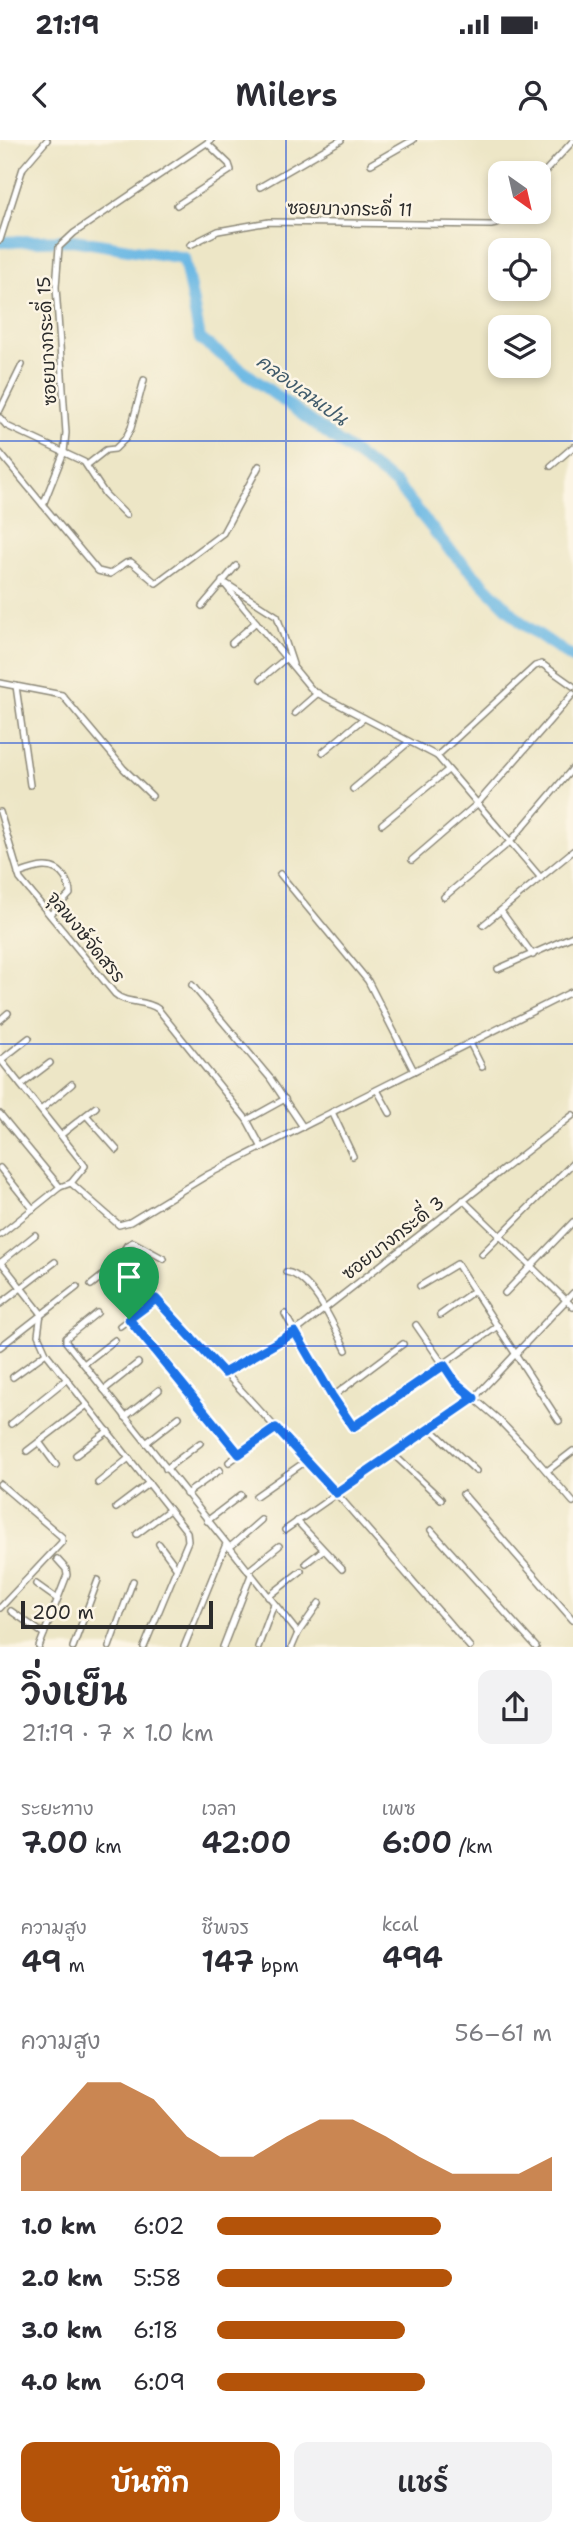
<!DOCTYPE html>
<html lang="th">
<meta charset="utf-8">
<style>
:root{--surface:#fff;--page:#f2f2f3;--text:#2b2b33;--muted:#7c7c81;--accent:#b45309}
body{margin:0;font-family:"Shantell Sans","Playpen Sans Thai",sans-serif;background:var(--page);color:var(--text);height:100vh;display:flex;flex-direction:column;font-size:26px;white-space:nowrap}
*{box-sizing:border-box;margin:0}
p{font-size:23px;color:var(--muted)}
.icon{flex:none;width:38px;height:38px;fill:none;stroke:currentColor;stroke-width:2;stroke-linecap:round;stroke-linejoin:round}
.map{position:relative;height:1507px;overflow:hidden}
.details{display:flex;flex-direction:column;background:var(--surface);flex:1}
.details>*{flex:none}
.needle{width:46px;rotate:146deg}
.fabs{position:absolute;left:488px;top:21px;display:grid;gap:14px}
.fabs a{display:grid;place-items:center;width:63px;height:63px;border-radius:14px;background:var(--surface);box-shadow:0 4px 10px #0003;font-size:35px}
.scale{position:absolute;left:21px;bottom:18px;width:192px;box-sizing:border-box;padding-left:7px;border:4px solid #2b2b2b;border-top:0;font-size:19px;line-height:24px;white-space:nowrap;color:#2b2b2b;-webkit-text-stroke:5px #fcf5e5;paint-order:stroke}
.pin{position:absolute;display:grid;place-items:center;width:60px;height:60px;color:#fff;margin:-72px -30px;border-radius:50% 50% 50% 0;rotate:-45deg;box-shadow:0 0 7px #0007}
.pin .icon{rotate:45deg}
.round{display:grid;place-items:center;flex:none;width:74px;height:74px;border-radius:14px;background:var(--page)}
.summary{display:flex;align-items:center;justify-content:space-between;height:119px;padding:0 21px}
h1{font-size:38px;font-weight:600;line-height:52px}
.figures{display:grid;grid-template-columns:repeat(3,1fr);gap:10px;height:119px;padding:7px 21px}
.figures div{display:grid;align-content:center}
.figures b{font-size:30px;font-weight:600}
.figures small{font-size:19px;font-weight:400}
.figures p{font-size:19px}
.chart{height:196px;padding:14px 21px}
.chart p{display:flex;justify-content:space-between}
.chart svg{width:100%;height:126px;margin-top:7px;fill:var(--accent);opacity:.7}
.button{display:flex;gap:14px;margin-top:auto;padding:14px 21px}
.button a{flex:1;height:80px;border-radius:14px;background:var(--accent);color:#fff;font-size:28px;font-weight:600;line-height:80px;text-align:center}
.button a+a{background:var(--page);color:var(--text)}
ul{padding:0 21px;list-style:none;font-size:23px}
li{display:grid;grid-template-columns:112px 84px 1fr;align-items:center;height:52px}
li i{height:18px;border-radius:9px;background:var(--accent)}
.status{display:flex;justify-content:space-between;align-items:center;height:49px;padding:0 35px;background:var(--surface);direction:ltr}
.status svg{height:19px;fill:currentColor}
header{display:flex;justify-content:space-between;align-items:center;height:91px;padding:0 21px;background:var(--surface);font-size:32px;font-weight:600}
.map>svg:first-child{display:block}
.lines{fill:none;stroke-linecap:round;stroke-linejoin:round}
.river{stroke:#6ab8e4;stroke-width:12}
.minor-casing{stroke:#8c8878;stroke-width:8}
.minor{stroke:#fff;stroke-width:5}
.route-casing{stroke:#fff;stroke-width:14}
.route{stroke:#1a73e8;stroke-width:9}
.grid{fill:none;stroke:#1d4ed8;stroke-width:2;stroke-opacity:0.55}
.labels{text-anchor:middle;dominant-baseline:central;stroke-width:5;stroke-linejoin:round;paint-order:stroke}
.street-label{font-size:18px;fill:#2b2b2b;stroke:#fcf5e5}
.water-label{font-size:19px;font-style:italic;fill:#415c6c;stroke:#fcf5e5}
</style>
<div class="status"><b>21:19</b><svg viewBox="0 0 49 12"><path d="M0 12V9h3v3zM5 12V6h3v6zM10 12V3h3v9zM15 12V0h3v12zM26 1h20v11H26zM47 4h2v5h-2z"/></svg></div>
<header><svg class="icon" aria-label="back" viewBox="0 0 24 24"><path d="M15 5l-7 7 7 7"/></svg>Milers<svg class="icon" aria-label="person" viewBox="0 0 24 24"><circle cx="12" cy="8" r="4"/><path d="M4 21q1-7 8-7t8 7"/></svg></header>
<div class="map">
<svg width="573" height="1507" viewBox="0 0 573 1507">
<rect width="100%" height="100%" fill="#fcf5e5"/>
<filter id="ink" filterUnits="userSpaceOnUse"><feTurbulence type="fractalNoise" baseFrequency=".0143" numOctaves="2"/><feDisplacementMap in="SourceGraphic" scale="14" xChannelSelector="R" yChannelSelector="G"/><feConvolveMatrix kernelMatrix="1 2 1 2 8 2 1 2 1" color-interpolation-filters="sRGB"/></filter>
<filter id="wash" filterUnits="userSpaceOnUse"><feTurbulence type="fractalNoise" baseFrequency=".00686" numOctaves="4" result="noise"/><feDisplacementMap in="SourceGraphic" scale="28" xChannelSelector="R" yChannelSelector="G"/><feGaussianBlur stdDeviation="1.57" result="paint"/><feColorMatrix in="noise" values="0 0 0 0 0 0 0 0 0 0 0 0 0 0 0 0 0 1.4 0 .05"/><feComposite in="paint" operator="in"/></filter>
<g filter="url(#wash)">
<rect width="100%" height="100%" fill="#ede6c6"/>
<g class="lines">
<polyline class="river" points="0,102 73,100 184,118 200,199 397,345 448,408 523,484 573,518"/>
</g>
</g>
<g filter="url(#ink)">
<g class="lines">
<defs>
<g id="minor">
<polyline points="371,24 413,0"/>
<polyline points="539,38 573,1"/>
<polyline points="260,47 341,0"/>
<polyline points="177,65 231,30 229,24 207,3"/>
<polyline points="0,100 23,28 47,0"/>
<polyline points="190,105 218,91 269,82 491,85 496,84 509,72"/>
<polyline points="0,270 22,225"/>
<polyline points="0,278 7,286 84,322 105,354 126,375"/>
<polyline points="0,313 43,365 64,312 66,293 56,147 59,107 74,93 211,0"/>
<polyline points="87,325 106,310 115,309 125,299 131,288 144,240"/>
<polyline points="551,326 573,307"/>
<polyline points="43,365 98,431 110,434 126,423 131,422 156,443 223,393 259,326"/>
<polyline points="222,441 313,551 437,616 541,738"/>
<polyline points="227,444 277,476 293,524"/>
<polyline points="202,466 236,426"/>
<polyline points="232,503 256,482"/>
<polyline points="261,539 286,518"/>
<polyline points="0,543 62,555 124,629 152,656"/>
<polyline points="16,546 30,645"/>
<polyline points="295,573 318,553"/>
<polyline points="323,612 364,578"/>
<polyline points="437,616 535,526 542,524 573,546"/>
<polyline points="353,649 409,602"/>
<path d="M 0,672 L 20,739 L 115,854 C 127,865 145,859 158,869 L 247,980 L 261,1006"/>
<polyline points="382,684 448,630"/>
<polyline points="412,720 477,664 573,554"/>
<path d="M 18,734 C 34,728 54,720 65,738 C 68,744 70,747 70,754 L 50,775"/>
<polyline points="280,734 368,841 414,931"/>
<polyline points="444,757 510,702 573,628"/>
<polyline points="501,771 533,815"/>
<polyline points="483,785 573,711"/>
<polyline points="498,829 573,796"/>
<polyline points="192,845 270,938 303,987"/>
<polyline points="0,880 8,873"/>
<polyline points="470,903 482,927"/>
<polyline points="0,919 85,1026 71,1043 60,1047 0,1095"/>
<polyline points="1,920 29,898"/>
<polyline points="21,945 50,923"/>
<polyline points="377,950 390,973"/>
<polyline points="42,969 72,944"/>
<polyline points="332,972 353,1016"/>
<polyline points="0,974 60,1047"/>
<polyline points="86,975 117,1010"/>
<polyline points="247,980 285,959"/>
<polyline points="62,994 96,967"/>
<polyline points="0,1028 33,1069"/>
<polyline points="71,1043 119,1085 130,1082 209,1034 573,851"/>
<polyline points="463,1060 573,1167"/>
<polyline points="482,1114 573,1023"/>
<polyline points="164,1119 133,1102 127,1105 119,1118 336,1353 470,1507"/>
<polyline points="1,1122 41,1173 38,1195 46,1213 187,1392 188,1401 144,1507"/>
<polyline points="0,1123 35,1095"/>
<path d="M 286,1132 C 313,1136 335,1188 346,1210"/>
<polyline points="91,1145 120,1122"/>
<polyline points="420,1146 457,1124 559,1281"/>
<polyline points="505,1153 573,1082"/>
<polyline points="0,1164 55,1122"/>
<polyline points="97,1173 66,1198 66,1202 298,1493"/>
<polyline points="285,1174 332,1257 353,1287 498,1186"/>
<polyline points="440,1175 474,1151"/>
<polyline points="129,1179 239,1314"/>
<polyline points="416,1185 456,1243 498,1279 529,1311 573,1362"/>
<polyline points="120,1186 156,1159"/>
<polyline points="0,1207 77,1147"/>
<polyline points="84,1224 115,1200"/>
<polyline points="224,1233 295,1192 573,975"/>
<polyline points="13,1237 46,1213"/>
<polyline points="104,1250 138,1223"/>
<polyline points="332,1257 403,1204"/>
<polyline points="125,1277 159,1250"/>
<polyline points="11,1284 67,1239"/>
<polyline points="430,1288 476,1331"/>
<polyline points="39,1302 56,1325"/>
<polyline points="146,1303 179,1277"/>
<polyline points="27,1311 87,1265"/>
<polyline points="393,1314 441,1359"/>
<polyline points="76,1315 108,1291"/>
<polyline points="229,1322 276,1288"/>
<polyline points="166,1329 200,1303"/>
<polyline points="547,1331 573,1311"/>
<polyline points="98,1343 129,1318"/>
<polyline points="0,1344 62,1397 62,1402 0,1468"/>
<polyline points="186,1354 220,1330"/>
<polyline points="463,1354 573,1480"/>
<polyline points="256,1356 306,1321"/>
<polyline points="116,1368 149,1343"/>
<polyline points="207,1381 241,1355"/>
<polyline points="297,1381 342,1429"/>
<polyline points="285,1390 474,1258 573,1153"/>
<polyline points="431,1390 536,1507"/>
<polyline points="137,1394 169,1370"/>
<polyline points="159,1404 176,1427"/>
<polyline points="229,1408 261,1380"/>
<polyline points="306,1423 323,1410"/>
<polyline points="248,1431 279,1406"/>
<polyline points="36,1444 57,1459"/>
<polyline points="268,1457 301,1431"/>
<polyline points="11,1471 44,1494"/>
<polyline points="39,1507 67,1435 66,1429 57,1419"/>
<polyline points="73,1507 98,1440"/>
<polyline points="109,1507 133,1441"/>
<polyline points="184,1507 226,1404"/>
<polyline points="223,1507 251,1435"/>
<polyline points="258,1507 274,1464"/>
<polyline points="292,1507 298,1493 319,1463"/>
</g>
</defs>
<use href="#minor" class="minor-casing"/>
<use href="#minor" class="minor"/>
</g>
</g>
<g class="lines" filter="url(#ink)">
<defs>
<polygon id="route" points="156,1159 224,1233 295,1192 332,1256 353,1287 444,1225 456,1243 474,1258 336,1353 276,1288 239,1314 129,1179"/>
</defs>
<use href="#route" class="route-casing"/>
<use href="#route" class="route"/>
</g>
<path class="grid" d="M 286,0 L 286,1507M 0,301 L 573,301M 0,603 L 573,603M 0,904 L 573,904M 0,1206 L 573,1206"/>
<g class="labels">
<g class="street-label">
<text transform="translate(350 69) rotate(1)">ซอยบางกระดี่ 11</text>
<text transform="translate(47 201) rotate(-93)">ซอยบางกระดี่ 15</text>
<text transform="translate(86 797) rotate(51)">จุลพงษ์จัดสรร</text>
<text transform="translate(393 1098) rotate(-38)">ซอยบางกระดี่ 3</text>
</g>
<g class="water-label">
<text transform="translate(302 250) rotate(36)">คลองเลนเปน</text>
</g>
</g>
</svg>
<div class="fabs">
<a><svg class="needle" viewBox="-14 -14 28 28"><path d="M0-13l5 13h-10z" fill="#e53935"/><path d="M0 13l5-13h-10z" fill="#7c7c81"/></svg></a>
<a><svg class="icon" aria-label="locate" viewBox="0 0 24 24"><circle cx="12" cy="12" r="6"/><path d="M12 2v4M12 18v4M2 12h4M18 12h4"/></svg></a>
<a><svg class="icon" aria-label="layers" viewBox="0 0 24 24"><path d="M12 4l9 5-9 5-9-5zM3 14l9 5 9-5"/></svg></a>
</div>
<div class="scale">200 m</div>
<div class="pin" style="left:129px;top:1179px;background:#1e9e55"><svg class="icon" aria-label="arrive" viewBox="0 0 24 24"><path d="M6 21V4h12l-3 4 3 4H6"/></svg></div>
</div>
<section class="details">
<div class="summary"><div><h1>วิ่งเย็น</h1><p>21:19 · 7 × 1.0 km</p></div><a class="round"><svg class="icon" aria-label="share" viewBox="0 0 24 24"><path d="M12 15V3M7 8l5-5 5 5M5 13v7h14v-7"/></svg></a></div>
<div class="figures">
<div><p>ระยะทาง</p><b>7.00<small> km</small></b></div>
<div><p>เวลา</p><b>42:00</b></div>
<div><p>เพซ</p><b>6:00<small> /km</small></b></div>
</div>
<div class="figures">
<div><p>ความสูง</p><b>49<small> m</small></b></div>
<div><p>ชีพจร</p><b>147<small> bpm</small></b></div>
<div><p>kcal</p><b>494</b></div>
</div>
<div class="chart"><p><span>ความสูง</span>56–61 m</p>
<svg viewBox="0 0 160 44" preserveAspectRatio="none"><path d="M0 44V32L10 19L20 6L30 6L40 12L50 25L60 32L70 32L80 25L90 19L100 19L110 25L120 32L130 38L140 38L150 38L160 32V44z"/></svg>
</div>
<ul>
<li><b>1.0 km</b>6:02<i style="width:67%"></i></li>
<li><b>2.0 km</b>5:58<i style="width:70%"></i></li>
<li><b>3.0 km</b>6:18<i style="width:56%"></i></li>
<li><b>4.0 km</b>6:09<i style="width:62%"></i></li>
</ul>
<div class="button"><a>บันทึก</a><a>แชร์</a></div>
</section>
